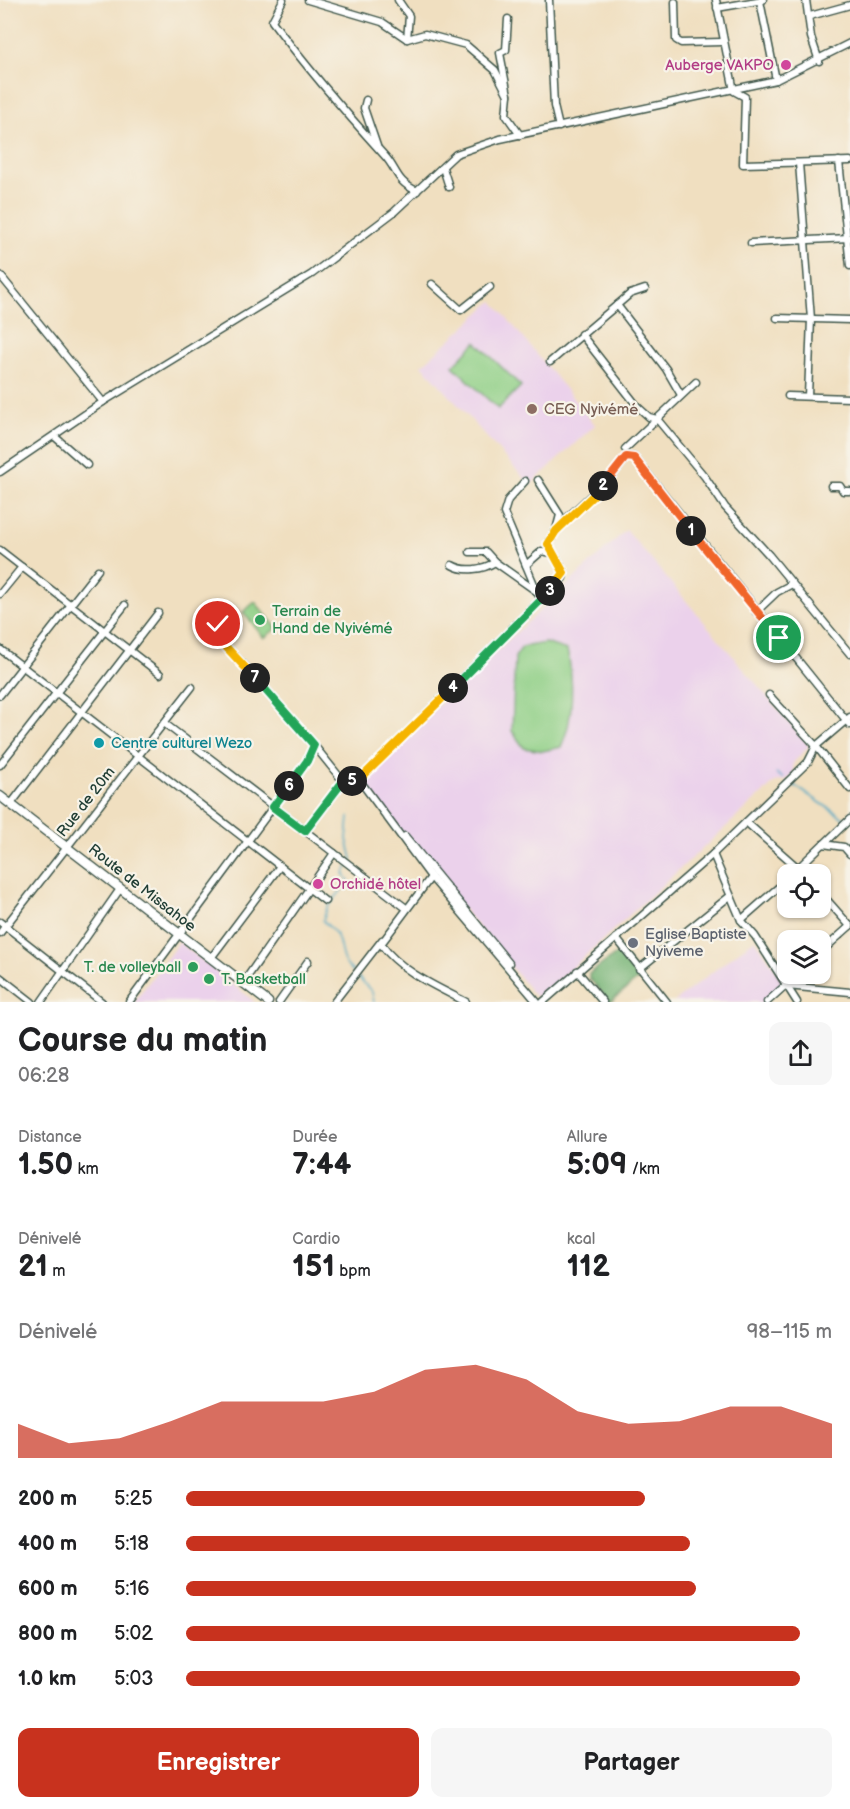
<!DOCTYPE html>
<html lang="fr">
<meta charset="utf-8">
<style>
:root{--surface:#fff;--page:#f6f6f6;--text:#202124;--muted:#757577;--accent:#c8321e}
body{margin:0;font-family:"Balsamiq Sans",sans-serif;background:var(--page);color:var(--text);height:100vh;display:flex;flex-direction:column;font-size:22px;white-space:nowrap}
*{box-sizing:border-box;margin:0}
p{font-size:20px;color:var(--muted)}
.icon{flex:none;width:33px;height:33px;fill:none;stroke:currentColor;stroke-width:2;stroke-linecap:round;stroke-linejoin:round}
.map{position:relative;height:1002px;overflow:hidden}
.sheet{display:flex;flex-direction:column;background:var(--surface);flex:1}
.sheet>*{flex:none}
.buttons{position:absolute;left:777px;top:864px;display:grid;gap:12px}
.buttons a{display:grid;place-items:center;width:54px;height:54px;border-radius:12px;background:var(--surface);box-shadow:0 2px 4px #0004;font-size:30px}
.pin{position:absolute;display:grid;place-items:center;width:51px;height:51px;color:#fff;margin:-26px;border:3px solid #fff;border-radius:50%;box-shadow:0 2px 6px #0007}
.km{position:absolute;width:30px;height:30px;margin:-15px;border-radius:50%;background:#222;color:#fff;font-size:16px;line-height:30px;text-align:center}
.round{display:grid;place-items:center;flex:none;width:63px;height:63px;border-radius:12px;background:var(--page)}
.overview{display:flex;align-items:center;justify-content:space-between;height:102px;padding:0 18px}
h1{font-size:33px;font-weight:700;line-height:45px}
.stats{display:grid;grid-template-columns:repeat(3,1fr);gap:9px;height:102px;padding:6px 18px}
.stats div{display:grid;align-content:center}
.stats b{font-size:30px;font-weight:700}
.stats small{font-size:16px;font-weight:400}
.stats p{font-size:16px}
.chart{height:168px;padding:12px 18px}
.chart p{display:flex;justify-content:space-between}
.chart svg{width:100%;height:108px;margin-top:6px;fill:var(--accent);opacity:.7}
.button{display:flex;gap:12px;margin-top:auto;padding:12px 18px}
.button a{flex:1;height:69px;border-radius:12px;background:var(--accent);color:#fff;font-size:24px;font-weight:700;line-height:69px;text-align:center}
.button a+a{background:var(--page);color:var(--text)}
ul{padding:0 18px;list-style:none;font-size:20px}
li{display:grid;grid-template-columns:96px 72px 1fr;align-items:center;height:45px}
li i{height:15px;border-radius:8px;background:var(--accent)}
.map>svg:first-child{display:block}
.built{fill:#ebd1eb}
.green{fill:#8fcf86;stroke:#57865d;stroke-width:1.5}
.forest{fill:#73b273;stroke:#497854;stroke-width:1.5}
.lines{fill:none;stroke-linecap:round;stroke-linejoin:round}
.stream{stroke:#44a6c4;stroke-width:1.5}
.minor-casing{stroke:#3e5549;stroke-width:9}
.major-casing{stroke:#3e5549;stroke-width:11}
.minor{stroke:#fff;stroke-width:6}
.major{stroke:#fff;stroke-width:8}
.split-1-casing{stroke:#fff;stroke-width:12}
.split-2-casing{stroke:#fff;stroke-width:12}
.split-3-casing{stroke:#fff;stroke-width:12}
.split-4-casing{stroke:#fff;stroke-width:12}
.split-5-casing{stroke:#fff;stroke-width:12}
.split-6-casing{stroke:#fff;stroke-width:12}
.split-7-casing{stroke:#fff;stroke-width:12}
.split-8-casing{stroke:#fff;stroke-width:12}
.split-1{stroke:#f0652b;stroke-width:8}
.split-2{stroke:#f0652b;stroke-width:8}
.split-3{stroke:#f5b400;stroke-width:8}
.split-4{stroke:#22a559;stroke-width:8}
.split-5{stroke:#f5b400;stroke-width:8}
.split-6{stroke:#22a559;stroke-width:8}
.split-7{stroke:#22a559;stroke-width:8}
.split-8{stroke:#f5b400;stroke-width:8}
.hotel-dot{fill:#d1479c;stroke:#f7f3e8;stroke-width:2}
.education-dot{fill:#8d6e63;stroke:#f7f3e8;stroke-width:2}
.leisure-dot{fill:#2e9e5b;stroke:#f7f3e8;stroke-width:2}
.culture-dot{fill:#0f9aa8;stroke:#f7f3e8;stroke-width:2}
.worship-dot{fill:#6b7280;stroke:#f7f3e8;stroke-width:2}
.labels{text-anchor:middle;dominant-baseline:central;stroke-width:4.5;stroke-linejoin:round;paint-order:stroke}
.hotel-label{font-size:15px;fill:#b23c85;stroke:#f7f3e8;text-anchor:end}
.education-label{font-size:15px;fill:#785e54;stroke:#f7f3e8;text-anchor:start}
.leisure-label{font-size:15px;fill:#27864d;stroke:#f7f3e8;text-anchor:start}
.culture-label{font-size:15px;fill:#0d838f;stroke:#f7f3e8;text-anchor:start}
.street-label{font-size:15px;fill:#1f3d34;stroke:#f7f3e8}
.worship-label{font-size:15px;fill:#5b616d;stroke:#f7f3e8;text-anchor:start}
</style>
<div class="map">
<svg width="850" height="1002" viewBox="0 0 850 1002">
<rect width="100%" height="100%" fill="#f7f3e8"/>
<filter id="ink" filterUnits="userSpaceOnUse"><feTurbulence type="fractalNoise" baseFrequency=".0167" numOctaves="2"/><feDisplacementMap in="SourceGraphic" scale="12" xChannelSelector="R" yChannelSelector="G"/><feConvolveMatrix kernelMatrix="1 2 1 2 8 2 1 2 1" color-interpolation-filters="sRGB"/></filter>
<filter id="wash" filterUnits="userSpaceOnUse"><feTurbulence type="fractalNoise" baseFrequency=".008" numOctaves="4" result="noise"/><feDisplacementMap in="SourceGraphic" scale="24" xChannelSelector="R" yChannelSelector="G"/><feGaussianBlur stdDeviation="1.35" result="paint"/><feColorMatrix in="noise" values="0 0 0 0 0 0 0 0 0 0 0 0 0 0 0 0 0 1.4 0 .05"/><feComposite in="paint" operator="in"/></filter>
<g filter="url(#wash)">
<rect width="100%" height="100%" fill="#f0dfc0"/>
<g class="built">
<polygon points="493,301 595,425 530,485 422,365"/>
<polygon points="626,530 809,746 793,763 793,774 787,780 775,782 541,996 535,996 358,781"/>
<polygon points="755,939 785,984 763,1002 674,1002"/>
<polygon points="179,942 255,1002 134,1002"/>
</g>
<g class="green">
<polygon points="476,342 521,386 498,409 453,366"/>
<polygon points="255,602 277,628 264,638 243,612"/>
<path d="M 545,643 L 567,650 C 574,679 574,720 561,747 L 543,751 L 524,748 L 512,731 L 515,657 L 522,647 Z"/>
</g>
<polygon class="forest" points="620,951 641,977 610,1002 589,978 589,974"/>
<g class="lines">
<g class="stream">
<polyline points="776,773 783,778"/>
<polyline points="789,782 845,819"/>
<polyline points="349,817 347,839 352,859 350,863"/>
<path d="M 348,867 L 344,873 L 349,881 L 327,908 L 323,921 C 327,925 335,931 337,936 C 343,952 339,961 354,972"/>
<polyline points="357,976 372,992 374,1002"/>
</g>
</g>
</g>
<g filter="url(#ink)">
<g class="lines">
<defs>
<g id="minor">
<path d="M 283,0 L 272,21 C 307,68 345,112 384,155 C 398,170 395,181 417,191"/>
<polyline points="308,0 382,22 407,39"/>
<polyline points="398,0 409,16 407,39 425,34 466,45 495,70 508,95"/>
<polyline points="549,0 554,106 559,127"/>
<polyline points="716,0 734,91 745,97 743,164 850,161"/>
<polyline points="806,0 811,37 819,61"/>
<polyline points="760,1 776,80"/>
<polyline points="675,2 676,40 681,43 722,42"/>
<polyline points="717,8 763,0"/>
<polyline points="810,16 850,5"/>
<polyline points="508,19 506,50 500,53 508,95 506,115 520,135"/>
<polyline points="366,100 364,108 377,146"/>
<polyline points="839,161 850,266"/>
<polyline points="799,163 811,319 808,396"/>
<polyline points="443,168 449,187"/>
<polyline points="751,243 849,238"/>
<polyline points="0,275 103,402"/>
<polyline points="432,284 461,310 490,287"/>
<polyline points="617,305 666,369 681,395"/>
<polyline points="777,318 850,320"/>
<polyline points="581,334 638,407 649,417 657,419 705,477 725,507 769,555 850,654"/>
<polyline points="550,362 630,294 645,289"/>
<polyline points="788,396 850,398"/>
<polyline points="54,436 87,465"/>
<polyline points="625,449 696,382"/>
<polyline points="0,472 103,402 312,274 394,212 456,154 500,139 776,80 850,43"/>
<polyline points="538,480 560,515 556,530"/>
<polyline points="525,481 508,500 504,513 541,601"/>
<polyline points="831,486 840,486 843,491 850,491"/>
<polyline points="0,550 160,674"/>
<polyline points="470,552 486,552 495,562"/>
<path d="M 452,565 C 464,572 483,570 495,562 L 536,591"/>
<polyline points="526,565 542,551 552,553"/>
<polyline points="0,594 22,567"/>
<polyline points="756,612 777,592 792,584"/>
<polyline points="0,649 325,901"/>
<polyline points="0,695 98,570"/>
<polyline points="769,695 816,746 850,789"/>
<polyline points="164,723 406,908"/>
<polyline points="313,744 342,780 363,785 431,877 537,1002"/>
<polyline points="0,765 125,605"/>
<polyline points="11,804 158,613"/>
<polyline points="746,822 805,874"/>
<path d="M 305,831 L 344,781 L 358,781 L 563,578 L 564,572 L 548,544 C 566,510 605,490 626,457 L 634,457 L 850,725"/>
<polyline points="405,836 509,963"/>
<polyline points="824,844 850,819"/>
<polyline points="713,854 741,920 755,936 797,1002"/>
<polyline points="792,874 823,844 844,847 850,854"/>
<path d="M 431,877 L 381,944 C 400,971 437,987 466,1002"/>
<polyline points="820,892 850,926"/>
<polyline points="741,920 788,879"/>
<polyline points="0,922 102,1002"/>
<polyline points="0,933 192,687"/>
<polyline points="616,938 667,1002"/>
<polyline points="820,953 850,926"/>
<polyline points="211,958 280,866"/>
<polyline points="639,969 730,896"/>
<polyline points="577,971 603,1002"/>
<polyline points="0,977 32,1002"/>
<polyline points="243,983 334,853"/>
<polyline points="787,986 850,992"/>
<polyline points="41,1002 120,889"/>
<polyline points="129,1002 307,761 314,745 245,666 213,634 228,609"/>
<polyline points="279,1002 308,961"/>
<polyline points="334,1002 382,940"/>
<polyline points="543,1002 713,854 808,762 816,746 850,717"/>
<polyline points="767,1002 798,974"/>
</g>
<polyline id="major" points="0,796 268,1002"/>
</defs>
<use href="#minor" class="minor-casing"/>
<use href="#major" class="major-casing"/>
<use href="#minor" class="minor"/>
<use href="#major" class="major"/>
</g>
</g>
<g class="lines" filter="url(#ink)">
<defs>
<polyline id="split-1" points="691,531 779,638"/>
<polyline id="split-2" points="603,486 626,457 634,458 691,531"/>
<polyline id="split-3" points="550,591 564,573 548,544 556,531 603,486"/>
<polyline id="split-4" points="453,688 550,591"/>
<polyline id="split-5" points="352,781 358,781 453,688"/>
<polyline id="split-6" points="289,786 273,807 305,831 344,780 352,781"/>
<polyline id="split-7" points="255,678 314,745 307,761 289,786"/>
<polyline id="split-8" points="218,624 213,633 255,678"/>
</defs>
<use href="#split-1" class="split-1-casing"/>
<use href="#split-2" class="split-2-casing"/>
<use href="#split-3" class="split-3-casing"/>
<use href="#split-4" class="split-4-casing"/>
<use href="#split-5" class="split-5-casing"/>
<use href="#split-6" class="split-6-casing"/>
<use href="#split-7" class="split-7-casing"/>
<use href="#split-8" class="split-8-casing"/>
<use href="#split-1" class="split-1"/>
<use href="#split-2" class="split-2"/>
<use href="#split-3" class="split-3"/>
<use href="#split-4" class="split-4"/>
<use href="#split-5" class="split-5"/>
<use href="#split-6" class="split-6"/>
<use href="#split-7" class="split-7"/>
<use href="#split-8" class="split-8"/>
</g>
<g class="hotel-dot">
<circle cx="786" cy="65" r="6"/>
<circle cx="318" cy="884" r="6"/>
</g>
<circle class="education-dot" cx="532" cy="409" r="6"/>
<g class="leisure-dot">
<circle cx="260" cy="620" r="6"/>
<circle cx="193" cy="967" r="6"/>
<circle cx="209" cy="979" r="6"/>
</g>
<circle class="culture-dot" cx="99" cy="743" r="6"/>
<circle class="worship-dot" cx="633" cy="943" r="6"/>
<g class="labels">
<g class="hotel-label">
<text x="774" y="65">Auberge VAKPO</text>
<text x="330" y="884" text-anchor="start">Orchidé hôtel</text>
</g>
<g class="education-label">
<text x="544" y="409">CEG Nyivémé</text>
</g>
<g class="leisure-label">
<text x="272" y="611">Terrain de<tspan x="272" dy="17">Hand de Nyivémé</tspan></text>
<text x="181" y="967" text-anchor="end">T. de volleyball</text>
<text x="221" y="979">T. Basketball</text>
</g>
<g class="culture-label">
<text x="111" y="743">Centre culturel Wezo</text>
</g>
<g class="street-label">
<text transform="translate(86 802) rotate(-52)">Rue de 20m</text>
<text transform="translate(142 888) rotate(38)">Route de Missahoe</text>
</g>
<g class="worship-label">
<text x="645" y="934">Eglise Baptiste<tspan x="645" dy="17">Nyiveme</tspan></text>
</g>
</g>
</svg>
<div class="buttons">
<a><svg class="icon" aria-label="locate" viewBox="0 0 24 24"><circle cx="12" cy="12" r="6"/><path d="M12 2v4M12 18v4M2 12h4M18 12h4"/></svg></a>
<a><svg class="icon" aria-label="layers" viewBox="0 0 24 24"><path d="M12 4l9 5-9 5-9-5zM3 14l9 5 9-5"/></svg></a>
</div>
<div class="pin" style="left:779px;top:638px;background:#1e9e55"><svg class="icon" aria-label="arrive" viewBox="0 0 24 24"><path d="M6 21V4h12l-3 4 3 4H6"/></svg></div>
<div class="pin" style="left:218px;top:624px;background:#d93025"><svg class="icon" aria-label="check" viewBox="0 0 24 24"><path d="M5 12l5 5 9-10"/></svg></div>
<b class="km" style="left:691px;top:531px">1</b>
<b class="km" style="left:603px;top:486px">2</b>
<b class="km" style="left:550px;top:591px">3</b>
<b class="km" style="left:453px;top:688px">4</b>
<b class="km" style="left:352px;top:781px">5</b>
<b class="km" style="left:289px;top:786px">6</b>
<b class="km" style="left:255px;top:678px">7</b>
</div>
<section class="sheet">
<div class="overview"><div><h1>Course du matin</h1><p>06:28</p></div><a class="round"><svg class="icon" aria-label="share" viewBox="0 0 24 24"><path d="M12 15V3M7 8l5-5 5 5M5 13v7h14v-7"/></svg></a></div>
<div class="stats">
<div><p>Distance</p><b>1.50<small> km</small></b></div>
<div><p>Durée</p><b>7:44</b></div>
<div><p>Allure</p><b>5:09<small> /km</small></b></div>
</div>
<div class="stats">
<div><p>Dénivelé</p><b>21<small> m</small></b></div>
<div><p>Cardio</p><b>151<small> bpm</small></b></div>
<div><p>kcal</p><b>112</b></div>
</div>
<div class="chart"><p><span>Dénivelé</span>98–115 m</p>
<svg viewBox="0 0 160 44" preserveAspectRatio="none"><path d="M0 44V30L10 38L20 36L30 29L40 21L50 21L60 21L70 17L80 8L90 6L100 12L110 25L120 30L130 29L140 23L150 23L160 30V44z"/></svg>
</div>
<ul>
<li><b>200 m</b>5:25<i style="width:71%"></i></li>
<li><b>400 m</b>5:18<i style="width:78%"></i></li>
<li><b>600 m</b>5:16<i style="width:79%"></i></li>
<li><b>800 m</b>5:02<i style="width:95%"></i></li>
<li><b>1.0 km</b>5:03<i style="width:95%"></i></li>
</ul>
<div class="button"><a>Enregistrer</a><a>Partager</a></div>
</section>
